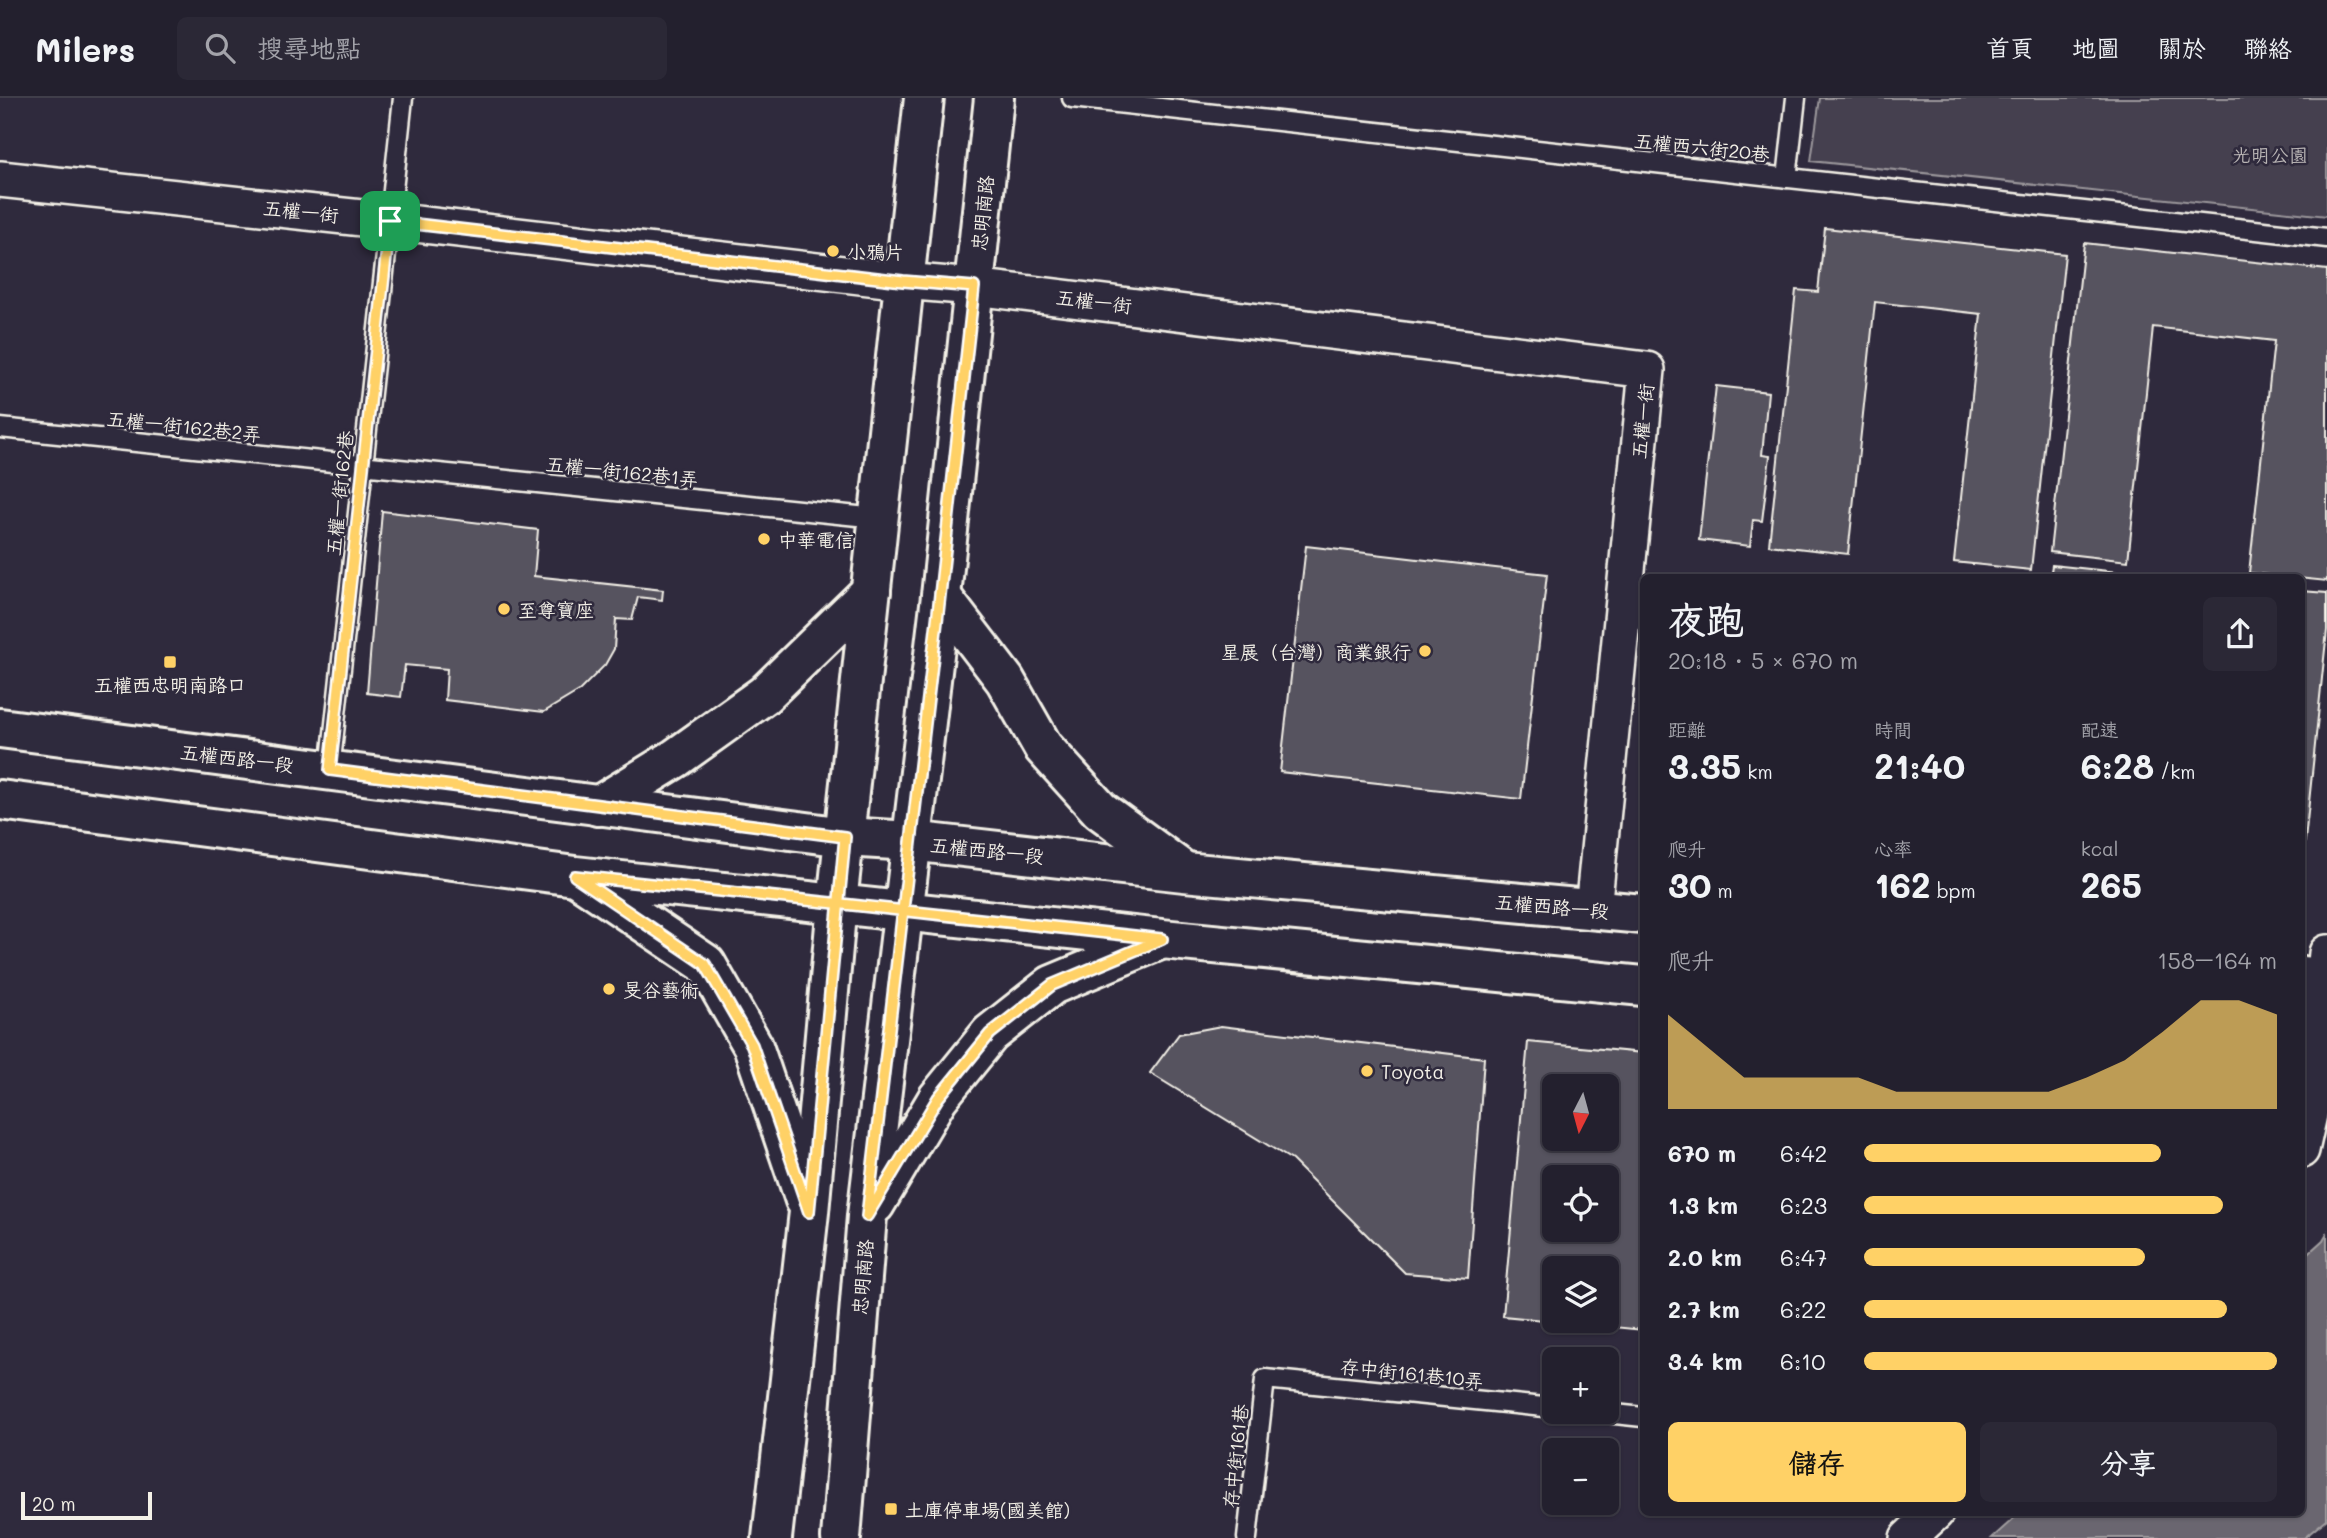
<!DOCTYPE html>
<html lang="zh-TW">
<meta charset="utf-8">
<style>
:root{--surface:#23202e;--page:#2b2836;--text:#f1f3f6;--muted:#a3a3aa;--line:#403e4a;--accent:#ffd166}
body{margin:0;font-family:Mali,"LXGW WenKai TC",sans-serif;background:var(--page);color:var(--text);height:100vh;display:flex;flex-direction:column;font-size:26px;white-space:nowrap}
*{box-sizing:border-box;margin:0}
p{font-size:23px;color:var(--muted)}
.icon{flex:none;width:38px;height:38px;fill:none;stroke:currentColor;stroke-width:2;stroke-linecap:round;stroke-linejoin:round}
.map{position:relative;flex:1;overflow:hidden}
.details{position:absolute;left:1640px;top:476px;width:665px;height:942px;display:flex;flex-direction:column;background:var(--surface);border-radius:10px;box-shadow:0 2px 5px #0004,0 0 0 2px var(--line)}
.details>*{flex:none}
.needle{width:46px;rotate:186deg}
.buttons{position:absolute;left:1542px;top:976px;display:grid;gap:14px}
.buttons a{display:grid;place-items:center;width:77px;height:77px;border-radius:10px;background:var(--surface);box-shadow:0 2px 5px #0004,0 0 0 2px var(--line);font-size:35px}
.scale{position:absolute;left:21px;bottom:18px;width:131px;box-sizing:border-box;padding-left:7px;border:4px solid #f4f1e8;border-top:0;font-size:19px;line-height:24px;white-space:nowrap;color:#f4f1e8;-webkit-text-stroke:5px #2f2a3d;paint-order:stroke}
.pin{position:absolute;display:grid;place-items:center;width:60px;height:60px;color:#fff;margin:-30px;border-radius:14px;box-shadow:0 4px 10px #0006}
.round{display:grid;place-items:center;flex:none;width:74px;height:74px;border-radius:10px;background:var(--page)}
.overview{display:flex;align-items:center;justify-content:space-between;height:119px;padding:0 28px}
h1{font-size:38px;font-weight:700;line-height:52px}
.figures{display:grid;grid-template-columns:repeat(3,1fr);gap:10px;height:119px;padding:7px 28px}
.figures div{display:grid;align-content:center}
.figures b{font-size:35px;font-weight:700}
.figures small{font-size:19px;font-weight:400}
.figures p{font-size:19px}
.chart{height:196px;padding:14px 28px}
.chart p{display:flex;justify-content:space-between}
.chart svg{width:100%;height:126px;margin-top:7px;fill:var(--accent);opacity:.7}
.button{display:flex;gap:14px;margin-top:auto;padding:14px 28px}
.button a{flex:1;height:80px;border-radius:10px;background:var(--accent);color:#111;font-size:28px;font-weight:700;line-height:80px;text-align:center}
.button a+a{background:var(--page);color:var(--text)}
ul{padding:0 28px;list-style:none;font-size:23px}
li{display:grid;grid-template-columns:112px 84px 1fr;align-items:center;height:52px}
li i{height:18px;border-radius:9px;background:var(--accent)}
header{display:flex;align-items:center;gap:42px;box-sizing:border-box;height:98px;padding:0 35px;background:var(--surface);border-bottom:2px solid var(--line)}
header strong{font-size:33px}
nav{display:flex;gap:38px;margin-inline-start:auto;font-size:24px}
.search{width:490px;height:63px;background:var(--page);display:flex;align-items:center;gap:18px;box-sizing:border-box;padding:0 24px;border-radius:10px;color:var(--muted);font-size:26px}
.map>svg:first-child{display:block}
.green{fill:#454050;stroke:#9c989c;stroke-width:2}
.water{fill:#6a6670;stroke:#a19ea0;stroke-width:2}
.building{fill:#56525f;stroke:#f4f1e8;stroke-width:2;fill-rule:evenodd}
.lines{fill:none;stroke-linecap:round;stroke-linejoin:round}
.lane-casing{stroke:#f4f1e8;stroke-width:23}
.street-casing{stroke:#f4f1e8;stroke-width:40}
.secondary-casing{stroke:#f4f1e8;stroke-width:44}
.lane{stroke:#2f2a3d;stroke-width:18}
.street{stroke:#2f2a3d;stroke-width:35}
.secondary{stroke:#2f2a3d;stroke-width:38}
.route-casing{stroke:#fff;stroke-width:14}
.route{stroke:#ffd166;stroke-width:9}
.poi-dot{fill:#ffd166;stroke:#2f2a3d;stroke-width:2.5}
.labels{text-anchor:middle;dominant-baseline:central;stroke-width:5;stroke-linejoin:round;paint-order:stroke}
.street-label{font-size:19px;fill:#f4f1e8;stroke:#2f2a3d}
.park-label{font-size:19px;fill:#b7b3b3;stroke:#2f2a3d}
.poi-label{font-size:19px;fill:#f4f1e8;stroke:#2f2a3d;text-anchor:start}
</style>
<header>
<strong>Milers</strong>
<div class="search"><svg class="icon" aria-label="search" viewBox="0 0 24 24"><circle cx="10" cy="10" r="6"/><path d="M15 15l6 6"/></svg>搜尋地點</div>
<nav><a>首頁</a><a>地圖</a><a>關於</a><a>聯絡</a></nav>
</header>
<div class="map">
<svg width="2327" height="1440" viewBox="0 0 2327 1440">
<rect width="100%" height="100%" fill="#2f2a3d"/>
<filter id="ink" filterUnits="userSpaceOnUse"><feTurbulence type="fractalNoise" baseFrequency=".0143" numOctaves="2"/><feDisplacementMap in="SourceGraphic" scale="14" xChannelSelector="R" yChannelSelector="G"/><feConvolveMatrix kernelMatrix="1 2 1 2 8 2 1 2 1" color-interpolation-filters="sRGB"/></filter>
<g filter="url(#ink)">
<polygon class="green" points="1820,0 2327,0 2327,118 1811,63"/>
<polygon class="water" points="2327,1135 2327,1421 2304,1440 1992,1440 2021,1414 2301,1414 2301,1162 2323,1142"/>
<g class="building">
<polygon points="1825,130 2065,156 2031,472 1954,464 1981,216 1875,204 1848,456 1769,447 1796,192 1818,194"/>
<polygon points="2084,145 2327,172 2327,483 2249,475 2274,243 2153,229 2128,463 2050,454"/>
<polygon points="1716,288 1768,294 1762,357 1770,358 1762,423 1753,422 1750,448 1699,442"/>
<polygon points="382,413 538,432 534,478 663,492 662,502 638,499 632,522 616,521 614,551 605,567 579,593 544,614 445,602 447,571 405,567 401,599 367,595"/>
<polygon points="1306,448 1547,476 1521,701 1280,674"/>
<polygon points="2052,467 2174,480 2050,480"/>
<polygon points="2301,493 2327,495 2327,532 2301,781"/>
<polygon points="1221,928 1484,960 1468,1180 1405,1175 1292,1062 1150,975 1179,936"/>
<path d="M 1528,944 L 1643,955 L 1643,1232 L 1503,1218 ZM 1554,989 L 1606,989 L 1606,1041 L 1554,1041 ZM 1554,1080 L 1606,1080 L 1606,1132 L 1554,1132 ZM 1554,1171 L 1606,1171 L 1606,1223 L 1554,1223 Z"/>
</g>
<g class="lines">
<defs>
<g id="lane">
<polyline points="1072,0 2327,140"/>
<polyline points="1787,80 1796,0"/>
<polyline points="0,330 877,420"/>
<polyline points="330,672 403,0"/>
<polyline points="1596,1314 1643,1319"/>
<polyline points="1247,1440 1265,1281 1554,1310"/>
</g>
<g id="street">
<polyline points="0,81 390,123 903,183 974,189 1647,272 1593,812"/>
<polyline points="2301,1052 2312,1003 2327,855"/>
<polyline points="1908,1440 1936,1414"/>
</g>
<g id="secondary">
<polyline points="941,498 1005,582 1043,649 1100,712 1182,772"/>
<polyline points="0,630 845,739 911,743 1184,774 1643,816"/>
<polyline points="0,702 575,778 1162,841 1643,888"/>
<polyline points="598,708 676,660 764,597 871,493"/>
<polyline points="580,781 706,866 753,948 805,1102"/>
<polyline points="2301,878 2327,880"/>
<polyline points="2301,953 2327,956"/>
<polyline points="875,1106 938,1000 990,936 1052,887 1160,842"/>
<polyline points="772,1440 809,1114 837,805 924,0"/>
<polyline points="841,1440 867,1118 941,498 994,0"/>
</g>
</defs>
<use href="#lane" class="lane-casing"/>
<use href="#street" class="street-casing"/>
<use href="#secondary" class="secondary-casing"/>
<use href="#lane" class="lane"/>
<use href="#street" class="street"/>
<use href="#secondary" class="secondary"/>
</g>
</g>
<g class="lines" filter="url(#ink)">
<defs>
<path id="route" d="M 390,123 L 330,672 L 845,739 L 809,1114 L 752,947 L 705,866 L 575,778 C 771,798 966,819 1162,841 L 1052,887 L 990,936 L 938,1000 L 867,1118 C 904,808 941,499 974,189 L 903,183 L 390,123"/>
</defs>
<use href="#route" class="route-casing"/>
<use href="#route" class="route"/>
</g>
<g class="poi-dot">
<circle cx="833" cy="153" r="7"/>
<circle cx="764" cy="441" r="7"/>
<circle cx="504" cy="511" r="7"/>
<circle cx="1425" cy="553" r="7"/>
<rect x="163" y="557" width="14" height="14" rx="3.5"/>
<circle cx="609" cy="891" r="7"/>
<circle cx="1367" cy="973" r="7"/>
<rect x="884" y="1404" width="14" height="14" rx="3.5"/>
</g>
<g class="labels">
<g class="street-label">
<text transform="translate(1702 49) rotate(6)">五權西六街20巷</text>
<text transform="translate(301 113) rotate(6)">五權一街</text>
<text transform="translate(982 115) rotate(-84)">忠明南路</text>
<text transform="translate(1094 203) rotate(7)">五權一街</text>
<text transform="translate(1642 323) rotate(-84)">五權一街</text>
<text transform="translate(184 328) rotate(6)">五權一街162巷2弄</text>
<text transform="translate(622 373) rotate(6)">五權一街162巷1弄</text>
<text transform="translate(339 395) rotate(-84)">五權一街162巷</text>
<text transform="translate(237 660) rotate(7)">五權西路一段</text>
<text transform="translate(987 752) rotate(6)">五權西路一段</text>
<text transform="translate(1552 808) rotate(5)">五權西路一段</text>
<text transform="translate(862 1179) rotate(-85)">忠明南路</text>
<text transform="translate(1412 1275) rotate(6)">存中街161巷10弄</text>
<text transform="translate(1235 1358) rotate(-84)">存中街161巷</text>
</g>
<g class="park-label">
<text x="2270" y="56">光明公園</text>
</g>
<g class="poi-label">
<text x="847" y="153">小鴉片</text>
<text x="778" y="441">中華電信</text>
<text x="518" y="511">至尊寶座</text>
<text x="1411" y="553" text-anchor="end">星展（台灣）商業銀行</text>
<text x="170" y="586" text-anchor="middle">五權西忠明南路口</text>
<text x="623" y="891">旻谷藝術</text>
<text x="1381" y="973">Toyota</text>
<text x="905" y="1411">土庫停車場(國美館)</text>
</g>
</g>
</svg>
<div class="buttons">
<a><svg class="needle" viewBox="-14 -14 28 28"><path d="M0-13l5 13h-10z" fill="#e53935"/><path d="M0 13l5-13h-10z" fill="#a3a3aa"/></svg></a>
<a><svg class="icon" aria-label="locate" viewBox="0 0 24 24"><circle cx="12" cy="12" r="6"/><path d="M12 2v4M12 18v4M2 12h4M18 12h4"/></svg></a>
<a><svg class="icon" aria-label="layers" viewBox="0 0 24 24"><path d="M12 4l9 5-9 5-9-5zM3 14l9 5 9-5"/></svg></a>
<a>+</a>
<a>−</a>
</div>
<div class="scale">20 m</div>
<div class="pin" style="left:390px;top:123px;background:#1e9e55"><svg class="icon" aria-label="arrive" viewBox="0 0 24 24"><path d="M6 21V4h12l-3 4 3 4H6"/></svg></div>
<section class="details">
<div class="overview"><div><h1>夜跑</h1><p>20:18 · 5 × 670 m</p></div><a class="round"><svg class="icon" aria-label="share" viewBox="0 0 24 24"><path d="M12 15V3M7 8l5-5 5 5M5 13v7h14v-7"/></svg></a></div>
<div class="figures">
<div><p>距離</p><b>3.35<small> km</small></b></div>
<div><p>時間</p><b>21:40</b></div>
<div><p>配速</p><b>6:28<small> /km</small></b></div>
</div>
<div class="figures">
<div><p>爬升</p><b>30<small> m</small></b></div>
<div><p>心率</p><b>162<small> bpm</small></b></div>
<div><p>kcal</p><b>265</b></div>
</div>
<div class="chart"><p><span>爬升</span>158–164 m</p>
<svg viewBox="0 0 160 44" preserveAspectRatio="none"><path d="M0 44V11L10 22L20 33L30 33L40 33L50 33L60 38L70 38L80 38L90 38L100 38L110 33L120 27L130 17L140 6L150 6L160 11V44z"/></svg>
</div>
<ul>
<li><b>670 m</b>6:42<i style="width:72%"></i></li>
<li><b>1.3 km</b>6:23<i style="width:87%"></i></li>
<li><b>2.0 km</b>6:47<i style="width:68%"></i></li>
<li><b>2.7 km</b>6:22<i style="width:88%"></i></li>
<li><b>3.4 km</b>6:10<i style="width:100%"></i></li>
</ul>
<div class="button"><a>儲存</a><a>分享</a></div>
</section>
</div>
